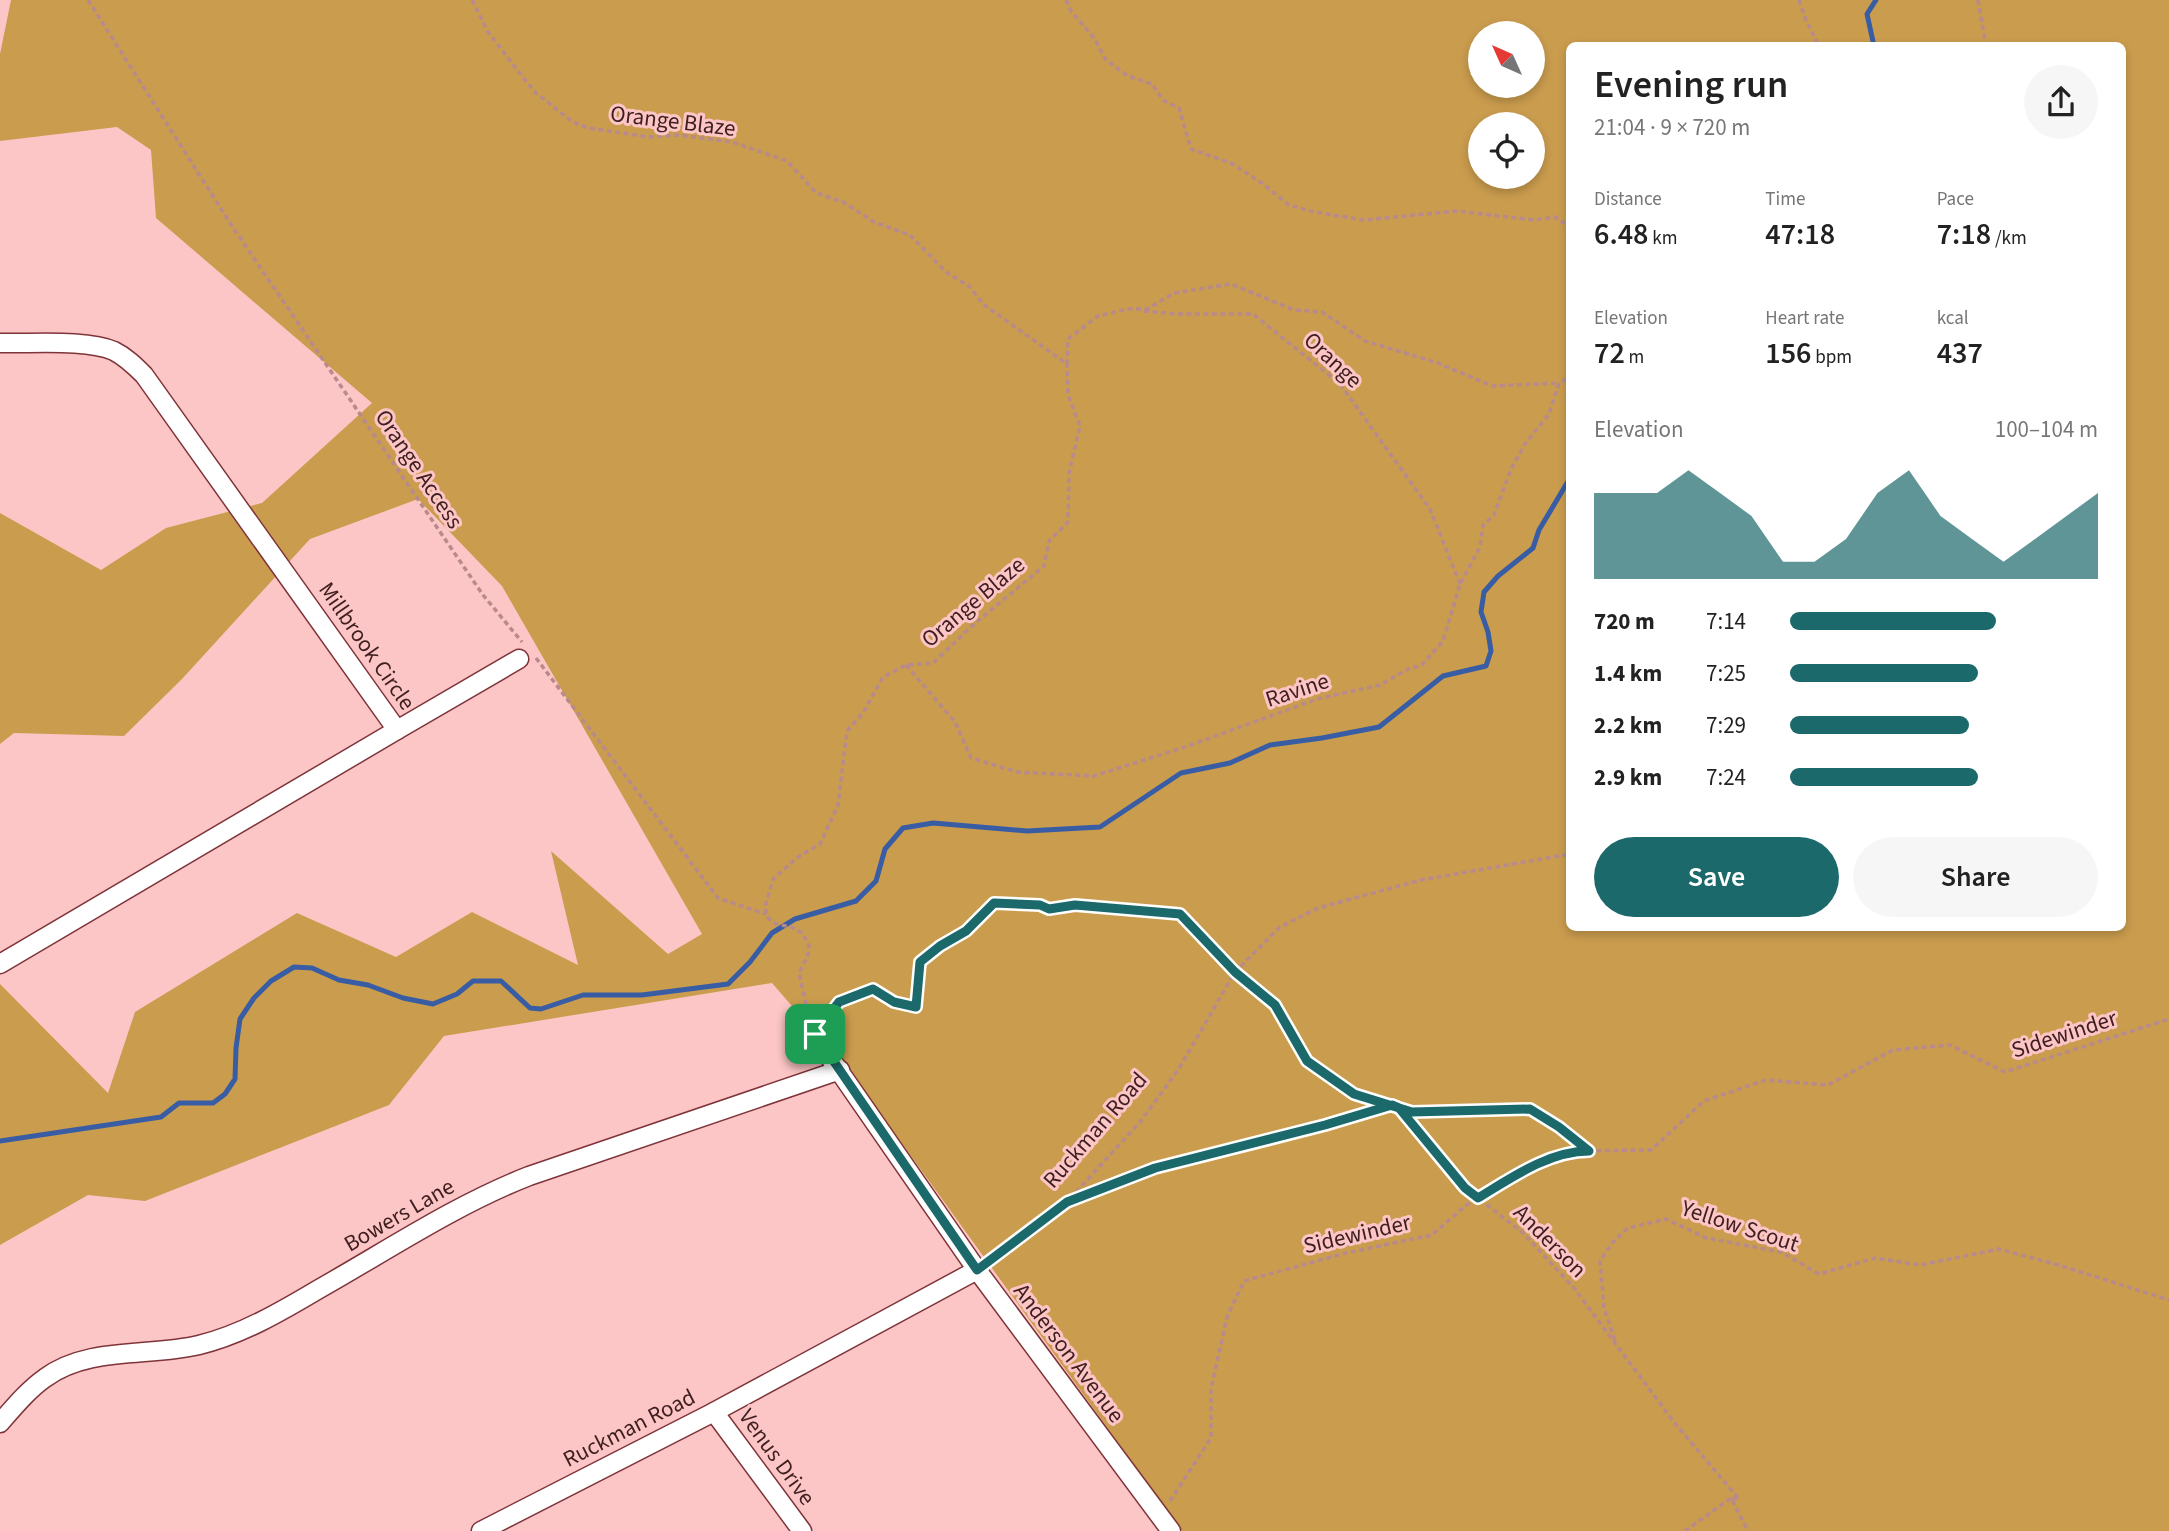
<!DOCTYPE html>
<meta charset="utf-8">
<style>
:root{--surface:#fff;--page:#f6f6f6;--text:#222;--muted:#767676;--accent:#1c696c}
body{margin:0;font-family:"Source Sans 3",sans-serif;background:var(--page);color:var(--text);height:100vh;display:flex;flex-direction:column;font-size:26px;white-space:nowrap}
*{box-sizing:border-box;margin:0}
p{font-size:23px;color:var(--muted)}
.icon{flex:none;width:38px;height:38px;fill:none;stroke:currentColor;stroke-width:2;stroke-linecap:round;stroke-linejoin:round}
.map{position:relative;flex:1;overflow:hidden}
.sheet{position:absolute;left:1566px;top:42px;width:560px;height:889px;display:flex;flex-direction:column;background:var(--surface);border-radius:10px;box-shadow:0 4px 10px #0003}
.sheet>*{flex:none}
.needle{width:46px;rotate:315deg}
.controls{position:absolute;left:1468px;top:21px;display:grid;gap:14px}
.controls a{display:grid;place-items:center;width:77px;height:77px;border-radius:50%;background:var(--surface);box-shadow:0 4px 10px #0003;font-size:35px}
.pin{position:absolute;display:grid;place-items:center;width:60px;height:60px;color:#fff;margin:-30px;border-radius:14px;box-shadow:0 4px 10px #0006}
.round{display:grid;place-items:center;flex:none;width:74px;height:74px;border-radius:37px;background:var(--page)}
.summary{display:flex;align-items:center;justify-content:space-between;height:119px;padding:0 28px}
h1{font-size:38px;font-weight:600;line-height:52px}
.metrics{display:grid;grid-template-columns:repeat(3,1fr);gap:10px;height:119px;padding:7px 28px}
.metrics div{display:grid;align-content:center}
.metrics b{font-size:30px;font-weight:600}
.metrics small{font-size:19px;font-weight:400}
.metrics p{font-size:19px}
.chart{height:196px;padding:14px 28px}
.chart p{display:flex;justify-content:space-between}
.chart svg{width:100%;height:126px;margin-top:7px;fill:var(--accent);opacity:.7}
.button{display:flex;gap:14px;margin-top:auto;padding:14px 28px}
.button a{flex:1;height:80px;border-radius:42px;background:var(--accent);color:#fff;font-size:28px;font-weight:600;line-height:80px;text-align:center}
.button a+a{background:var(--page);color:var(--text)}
ul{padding:0 28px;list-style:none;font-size:23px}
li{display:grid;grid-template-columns:112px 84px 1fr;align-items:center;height:52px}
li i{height:18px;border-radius:9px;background:var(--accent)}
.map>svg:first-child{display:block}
.green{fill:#ca9c4e;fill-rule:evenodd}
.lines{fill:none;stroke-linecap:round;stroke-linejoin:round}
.stream{stroke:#385da4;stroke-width:5}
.street-casing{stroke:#7f3439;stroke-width:21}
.path{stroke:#b98a8b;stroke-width:3.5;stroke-dasharray:5 3.5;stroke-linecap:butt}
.street{stroke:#fff;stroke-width:18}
.route-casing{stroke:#fff;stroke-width:14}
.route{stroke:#1c696c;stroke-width:9}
.labels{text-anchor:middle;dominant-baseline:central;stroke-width:6;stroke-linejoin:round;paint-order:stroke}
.street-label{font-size:23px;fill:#3f1e1f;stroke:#fdc6c6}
</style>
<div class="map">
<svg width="2169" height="1531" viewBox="0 0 2169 1531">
<rect width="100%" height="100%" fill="#fdc6c6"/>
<path class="green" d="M 11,0 L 2169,0 L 2169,1531 L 1182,1531 L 856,1080 L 772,983 L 444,1036 L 389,1105 L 145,1201 L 88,1195 L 0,1245 L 0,984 L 108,1093 L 135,1012 L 297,913 L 396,957 L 472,912 L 578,965 L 551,851 L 668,954 L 702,934 L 502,586 L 418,499 L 310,539 L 182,679 L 124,736 L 14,733 L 0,744 L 0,513 L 101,570 L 166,528 L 262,503 L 372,403 L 156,218 L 151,150 L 117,127 L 0,141 L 0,54 ZM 1480,33 L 1533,33 L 1533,86 L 1480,86 ZM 1570,46 L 2123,46 L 2123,928 L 1570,928 ZM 1480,124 L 1533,124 L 1533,177 L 1480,177 Z"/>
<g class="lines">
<g class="stream">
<polyline points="1874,46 1867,14 1876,0"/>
<polyline points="0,1141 161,1117 179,1103 213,1103 225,1094 235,1079 236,1048 240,1019 254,998 271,981 294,967 312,968 339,980 368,985 403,998 433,1004 457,994 473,981 501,981 530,1008 541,1009 583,995 642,995 728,984 750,962 772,933 795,919 856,901 876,881 885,849 903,828 933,823 1027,831 1100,827 1181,773 1230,763 1270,745 1322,738 1379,727 1443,676 1486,666 1491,651 1488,632 1481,612 1484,592 1498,576 1533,548 1539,530 1570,478"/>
</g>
<defs>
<g id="street">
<path d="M 0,343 C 31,344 87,339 114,351 C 126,357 135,366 144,375 L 397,730 L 0,964"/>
<polyline points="397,730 519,659"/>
<polyline points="810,1029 977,1270 1171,1531"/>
<polyline points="714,1412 802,1531"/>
<path d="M 0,1423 C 14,1407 28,1390 45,1378 C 88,1346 150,1357 199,1345 C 241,1335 282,1311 319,1289 C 388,1250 455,1205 529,1176 L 840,1070"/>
<polyline points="481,1531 714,1412 977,1270"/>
</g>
</defs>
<use href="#street" class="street-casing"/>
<g class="path">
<polyline points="88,0 232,226 483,595 522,642"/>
<polyline points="472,0 488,32 525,80 536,93 573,122 588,128 649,137 678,135 732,142 787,161 816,193 843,202 874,222 910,235 946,272 969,286 983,304 1067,364 1068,339 1098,316 1128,309 1147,309 1174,293 1231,284 1294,310 1322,312 1365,341 1438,363 1492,386 1559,383"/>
<polyline points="1066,0 1071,11 1094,38 1106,60 1128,76 1152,84 1163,100 1179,108 1191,149 1233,164 1263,184 1289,205 1314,212 1364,220 1457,211 1534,220 1555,217 1570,227"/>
<polyline points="1799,0 1806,20 1819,46"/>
<polyline points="1978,0 1986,46"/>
<polyline points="1144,311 1177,314 1253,314 1340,384 1430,509 1460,584"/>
<polyline points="536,658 718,898 766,914"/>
<polyline points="906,665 955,722 971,758 1017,772 1094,776 1185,747 1317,699 1380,685 1408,669 1422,665 1443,641 1460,584 1480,547 1483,525 1494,515 1511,469 1525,444 1549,414 1559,383 1570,377"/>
<polyline points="808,1013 799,973 808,955 809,945 802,933 791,927 776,924 767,917 765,907 773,879 798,857 820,844 838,805 847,731 863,713 883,677 906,665 933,663 973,625 1044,566 1049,541 1068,522 1069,473 1080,426 1068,395 1067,364"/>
<polyline points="825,1021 839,1002 873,989 894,1002 916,1007 920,962 940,946 966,931 994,903 1040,905 1049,909 1075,905 1180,914 1235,972 1275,1005 1307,1061 1354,1094 1399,1108 1465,1188 1523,1233 1574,1288 1673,1421 1739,1499 1731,1498"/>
<polyline points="1401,1108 1412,1112 1530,1109 1559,1127 1589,1151"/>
<polyline points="1069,1201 1155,1169 1325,1125 1390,1106"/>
<polyline points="990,1261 1067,1202 1141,1121 1178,1070 1235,972 1280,927 1318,908 1421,880 1570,854"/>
<polyline points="1615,1340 1604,1308 1600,1261 1612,1243 1628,1228 1666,1219 1706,1238 1781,1252 1819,1274 1875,1258 1920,1265 1999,1249 2062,1266 2169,1300"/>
<polyline points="1170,1501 1211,1438 1211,1389 1227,1317 1244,1281 1346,1253 1432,1235 1465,1206 1518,1174 1571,1151 1651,1150 1704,1101 1766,1080 1828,1085 1893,1050 1950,1045 2005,1072 2169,1019"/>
<polyline points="1685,1531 1731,1498 1748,1531"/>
</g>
<use href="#street" class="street"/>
</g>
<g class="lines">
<defs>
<path id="route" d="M 815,1034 L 977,1270 L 1067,1202 L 1155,1168 L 1325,1125 L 1392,1105 L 1399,1108 L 1465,1188 L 1478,1198 C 1511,1178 1549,1151 1589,1151 L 1559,1127 L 1530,1109 L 1412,1112 L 1354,1094 L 1307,1061 L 1275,1005 L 1235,972 L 1180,914 L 1075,905 L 1049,909 L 1040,905 L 994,903 L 966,931 L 940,946 L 920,962 L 916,1007 L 894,1002 L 873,989 L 839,1002 L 815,1034"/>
</defs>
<use href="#route" class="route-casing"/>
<use href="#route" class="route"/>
</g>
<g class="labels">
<g class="street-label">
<text transform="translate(673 121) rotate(7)">Orange Blaze</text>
<text transform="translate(1333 360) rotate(43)">Orange</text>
<text transform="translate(419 469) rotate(56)">Orange Access</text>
<text transform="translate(973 602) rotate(-40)">Orange Blaze</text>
<text transform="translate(367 646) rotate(55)">Millbrook Circle</text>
<text transform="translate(1297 690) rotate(-18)">Ravine</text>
<text transform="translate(2064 1034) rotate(-18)">Sidewinder</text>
<text transform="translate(1095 1130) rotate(-49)">Ruckman Road</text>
<text transform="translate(399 1215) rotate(-30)">Bowers Lane</text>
<text transform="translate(1740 1226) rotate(18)">Yellow Scout</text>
<text transform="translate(1357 1234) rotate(-13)">Sidewinder</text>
<text transform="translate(1550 1241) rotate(45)">Anderson</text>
<text transform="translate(1069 1353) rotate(53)">Anderson Avenue</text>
<text transform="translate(629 1428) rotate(-27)">Ruckman Road</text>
<text transform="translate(777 1457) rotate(54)">Venus Drive</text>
</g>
</g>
</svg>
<div class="controls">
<a><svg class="needle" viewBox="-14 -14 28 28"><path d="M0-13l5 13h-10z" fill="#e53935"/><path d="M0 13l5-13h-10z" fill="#767676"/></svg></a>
<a><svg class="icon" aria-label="locate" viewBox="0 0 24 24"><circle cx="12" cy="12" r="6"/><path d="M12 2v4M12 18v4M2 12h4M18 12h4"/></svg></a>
</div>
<div class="pin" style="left:815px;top:1034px;background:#1e9e55"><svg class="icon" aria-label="arrive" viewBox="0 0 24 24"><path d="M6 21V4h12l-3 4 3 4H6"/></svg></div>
<section class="sheet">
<div class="summary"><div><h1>Evening run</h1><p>21:04 · 9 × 720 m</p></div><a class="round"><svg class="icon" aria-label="share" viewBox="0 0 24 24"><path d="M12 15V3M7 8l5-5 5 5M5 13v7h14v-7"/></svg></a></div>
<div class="metrics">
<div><p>Distance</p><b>6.48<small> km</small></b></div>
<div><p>Time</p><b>47:18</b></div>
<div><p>Pace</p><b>7:18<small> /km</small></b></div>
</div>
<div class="metrics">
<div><p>Elevation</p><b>72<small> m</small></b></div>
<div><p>Heart rate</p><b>156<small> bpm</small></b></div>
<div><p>kcal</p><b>437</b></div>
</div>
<div class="chart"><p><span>Elevation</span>100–104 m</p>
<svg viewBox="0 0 160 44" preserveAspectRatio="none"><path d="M0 44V14L10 14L20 14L30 6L40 14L50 22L60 38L70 38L80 30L90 14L100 6L110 22L120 30L130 38L140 30L150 22L160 14V44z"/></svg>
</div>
<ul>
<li><b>720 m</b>7:14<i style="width:67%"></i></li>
<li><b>1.4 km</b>7:25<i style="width:61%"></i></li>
<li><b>2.2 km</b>7:29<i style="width:58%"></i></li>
<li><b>2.9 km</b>7:24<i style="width:61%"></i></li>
</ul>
<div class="button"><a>Save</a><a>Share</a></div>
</section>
</div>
